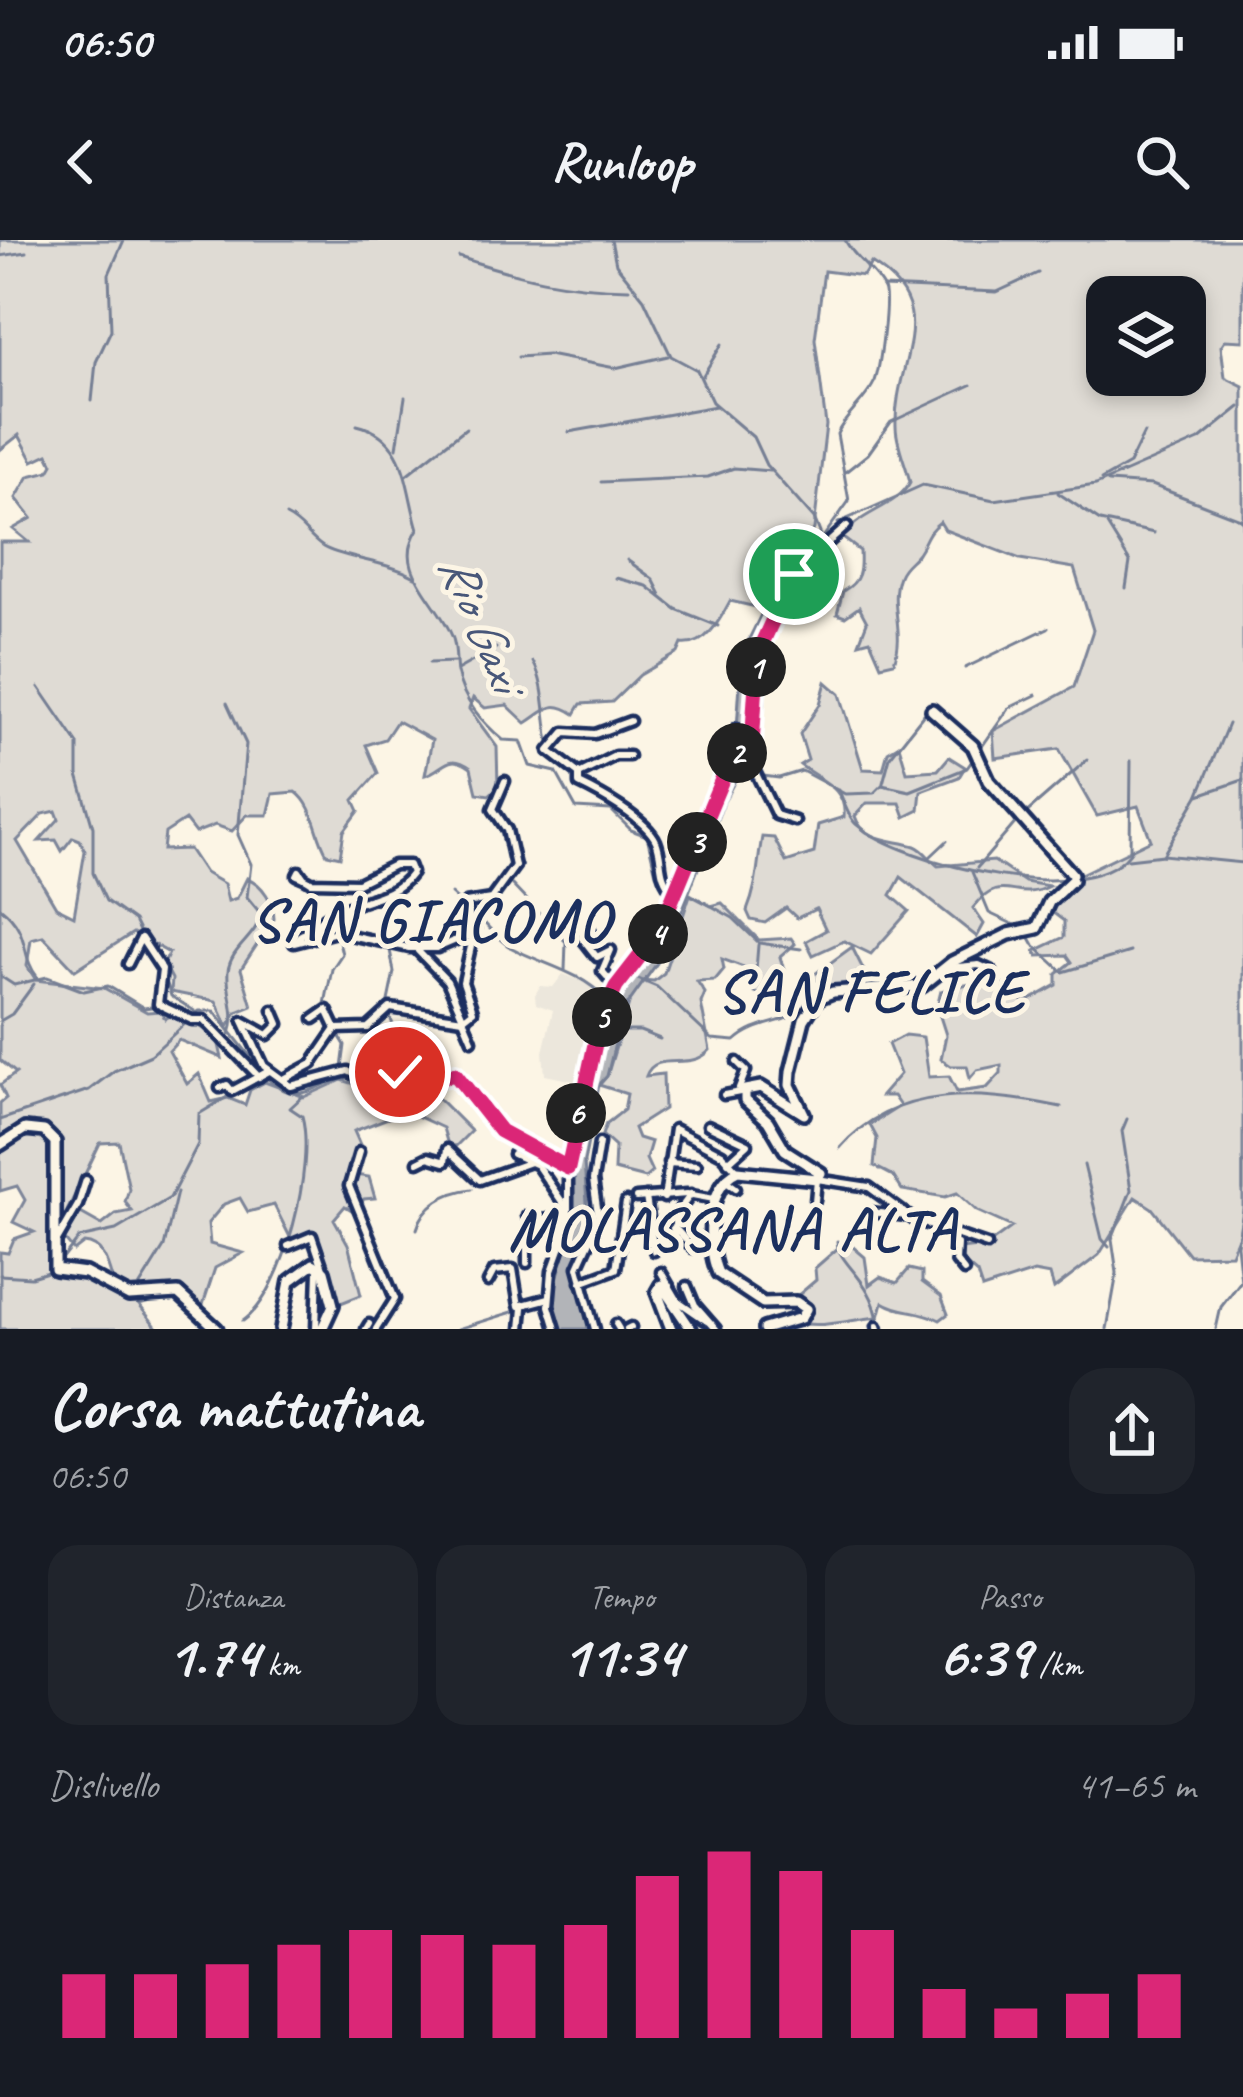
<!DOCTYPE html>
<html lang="it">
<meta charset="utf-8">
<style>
:root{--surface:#171b24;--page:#20242c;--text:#f1f3f6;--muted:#9ea1a6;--accent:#db2777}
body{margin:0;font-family:Caveat,sans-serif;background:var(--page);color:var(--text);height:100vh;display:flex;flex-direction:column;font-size:45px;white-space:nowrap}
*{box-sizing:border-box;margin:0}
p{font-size:39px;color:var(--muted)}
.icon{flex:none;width:66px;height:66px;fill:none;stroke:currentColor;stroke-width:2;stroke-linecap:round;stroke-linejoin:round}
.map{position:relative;height:1089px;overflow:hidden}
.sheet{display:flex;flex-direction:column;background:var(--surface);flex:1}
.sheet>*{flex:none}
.tools{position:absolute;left:1086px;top:36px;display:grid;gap:24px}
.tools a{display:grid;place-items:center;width:120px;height:120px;border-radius:24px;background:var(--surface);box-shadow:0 6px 18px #0003;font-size:60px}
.pin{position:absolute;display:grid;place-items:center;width:102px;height:102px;color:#fff;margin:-51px;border:6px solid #fff;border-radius:50%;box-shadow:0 3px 12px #0007}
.km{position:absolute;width:60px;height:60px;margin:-30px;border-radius:50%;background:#222;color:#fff;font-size:33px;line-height:60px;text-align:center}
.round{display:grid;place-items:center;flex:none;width:126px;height:126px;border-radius:36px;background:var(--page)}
.headline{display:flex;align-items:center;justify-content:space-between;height:204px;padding:0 48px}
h1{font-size:66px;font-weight:800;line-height:90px}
.metrics{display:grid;grid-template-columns:repeat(3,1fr);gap:18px;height:204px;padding:12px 48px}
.metrics div{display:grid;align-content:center;border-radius:30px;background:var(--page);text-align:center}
.metrics b{font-size:60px;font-weight:800}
.metrics small{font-size:33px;font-weight:400}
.metrics p{font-size:33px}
.chart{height:336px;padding:24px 48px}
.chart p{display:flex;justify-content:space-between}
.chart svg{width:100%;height:216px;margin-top:12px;stroke:var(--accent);stroke-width:6}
.status{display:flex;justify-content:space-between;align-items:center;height:84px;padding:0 60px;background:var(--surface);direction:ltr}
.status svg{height:33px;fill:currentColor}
header{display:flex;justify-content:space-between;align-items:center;height:156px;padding:0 48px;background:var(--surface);font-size:54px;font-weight:800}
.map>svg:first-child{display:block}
.built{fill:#ece7dc}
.green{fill:#dfdbd4;stroke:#7d8599;stroke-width:3;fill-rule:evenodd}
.water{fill:#b2b4b8;stroke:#767f94;stroke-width:3}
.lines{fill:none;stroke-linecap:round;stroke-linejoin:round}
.stream{stroke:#767f94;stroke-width:3}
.minor-casing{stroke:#1b2f5e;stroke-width:15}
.tertiary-casing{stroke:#1b2f5e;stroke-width:18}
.minor{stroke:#fcf5e5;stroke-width:6}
.tertiary{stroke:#fcf5e5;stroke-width:9}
.route-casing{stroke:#fff;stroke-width:24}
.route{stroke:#db2777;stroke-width:15}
.labels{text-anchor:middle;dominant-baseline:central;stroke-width:10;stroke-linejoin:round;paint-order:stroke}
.water-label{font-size:51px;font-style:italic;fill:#485779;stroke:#fcf5e5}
.district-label{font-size:60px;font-weight:bold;letter-spacing:3px;fill:#1b2f5e;stroke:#fcf5e5}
</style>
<div class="status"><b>06:50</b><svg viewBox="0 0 49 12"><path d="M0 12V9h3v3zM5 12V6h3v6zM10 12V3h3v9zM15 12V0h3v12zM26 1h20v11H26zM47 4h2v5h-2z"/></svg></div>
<header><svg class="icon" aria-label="back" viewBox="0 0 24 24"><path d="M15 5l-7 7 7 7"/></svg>Runloop<svg class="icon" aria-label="search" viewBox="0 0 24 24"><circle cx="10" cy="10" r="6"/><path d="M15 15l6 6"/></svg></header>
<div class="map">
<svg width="1243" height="1089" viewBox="0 0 1243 1089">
<rect width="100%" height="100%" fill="#fcf5e5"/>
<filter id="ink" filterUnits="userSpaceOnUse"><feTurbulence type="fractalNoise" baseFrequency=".00833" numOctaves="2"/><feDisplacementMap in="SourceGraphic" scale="24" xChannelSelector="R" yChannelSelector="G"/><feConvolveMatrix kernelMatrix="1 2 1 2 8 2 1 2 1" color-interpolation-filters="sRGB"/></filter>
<g filter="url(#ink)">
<polygon class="built" points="563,734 589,744 607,762 579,842 545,835 543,812 553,770 536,764 535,755 540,746 553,747"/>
<g class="green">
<path d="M 0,0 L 1243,0 L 1243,101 L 1225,100 L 1221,106 L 1225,137 L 1243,146 L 1243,985 L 1231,1014 L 1189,1015 L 1152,968 L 1135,957 L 1099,1015 L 1054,1049 L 1050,1035 L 1034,1032 L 982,1049 L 977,1034 L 962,1021 L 960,1009 L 986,1006 L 1012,987 L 977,971 L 957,953 L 945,957 L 902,950 L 893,936 L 874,926 L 877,898 L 870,885 L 900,866 L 893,856 L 881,856 L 900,834 L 888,804 L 905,795 L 923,797 L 929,837 L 949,836 L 957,852 L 987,848 L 1001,833 L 1001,825 L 977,830 L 970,838 L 967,826 L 951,826 L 941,819 L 946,795 L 937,767 L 941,751 C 963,744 1002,736 1021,752 L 1023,764 L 1057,745 L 1057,734 L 1072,722 L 1067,715 L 1038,716 L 1035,711 L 1064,697 L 1064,681 L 1048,669 L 1081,634 L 1151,600 L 1138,566 L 1097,576 L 1059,509 L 995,518 L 993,491 L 1074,447 L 1093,390 L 1074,328 L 1020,319 L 945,290 L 940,282 C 926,292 927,300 918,313 C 912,321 903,325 899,336 C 888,365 906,391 894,422 L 881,425 L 870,400 L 859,403 L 867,382 L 859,367 L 845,377 L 837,374 L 843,351 C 861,341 861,330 860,311 L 843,298 C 855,273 897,268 910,242 C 906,224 896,204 896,186 C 894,120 946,69 871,23 L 863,36 L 824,31 L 815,99 L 826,185 L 814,289 L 810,296 L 784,304 L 756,367 L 730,361 C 720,380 706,407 682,404 L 678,413 L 640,435 L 612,462 L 581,464 L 575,474 C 551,458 546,471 526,483 L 507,465 L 485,468 L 473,458 L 469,469 L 497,507 L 498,547 L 489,555 L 477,553 L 471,528 C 447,511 444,530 425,535 L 432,500 L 397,481 L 385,499 L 366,505 L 378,533 L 354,560 L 359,571 L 344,591 L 340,617 L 327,614 C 315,594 315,566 296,552 L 273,554 L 268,575 L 247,575 L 232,591 L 215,585 L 195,593 L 185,580 L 165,593 L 163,610 L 189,609 L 205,633 L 224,644 L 228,661 L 237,658 L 247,638 C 263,644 274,663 274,679 L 241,729 L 252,766 L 237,772 L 228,787 L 216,761 L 171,752 L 172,739 L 164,724 L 169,713 L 133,693 L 75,730 L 43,696 L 31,699 L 27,726 L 36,740 L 104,748 L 147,772 L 161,771 L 165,779 L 175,773 L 217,796 L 222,818 L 179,800 L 169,811 L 187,844 L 199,834 L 211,862 L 228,858 L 245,865 L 250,850 L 265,842 L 304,857 L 342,840 L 399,858 L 445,835 L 430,850 L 471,891 L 456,906 L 448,905 L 443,888 L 406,871 L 354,891 L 361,907 L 348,934 L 369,937 L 375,958 L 364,959 L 355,972 L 345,966 L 334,979 L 348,1004 L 361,1055 L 336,1065 L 314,995 L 293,1003 L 274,965 L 248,972 L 240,958 L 224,964 L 208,983 L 210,1004 L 243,1013 L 215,1028 L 201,1071 L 173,1048 L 130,1054 L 114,1046 C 109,1029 105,1004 84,1003 L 74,1011 L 61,995 L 77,971 L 102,985 L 116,974 L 132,971 L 125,962 L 129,949 L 119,902 L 100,903 L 56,994 L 57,898 L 18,888 L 0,900 L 0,863 L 6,858 L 0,845 L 16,833 L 0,820 L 0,302 L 29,302 L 13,289 L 32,278 L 16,258 L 29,236 L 49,231 L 53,224 L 48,214 L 33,221 L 19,195 L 0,210 ZM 1107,57 L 1185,57 L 1185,135 L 1107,135 ZM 56,571 L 59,579 L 39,601 L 56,600 L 62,611 L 73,597 L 80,600 L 85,611 L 74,676 L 56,667 L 17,601 L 43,574 Z"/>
<path d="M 826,442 L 840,454 L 863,529 L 883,530 L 888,512 L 899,505 L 907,532 L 938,530 L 949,517 L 965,527 L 959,537 L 921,551 L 919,570 L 905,577 L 900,563 L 867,563 L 855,576 C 863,602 893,599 915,606 C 925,610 930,620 938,626 L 994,621 L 1025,642 L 1049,646 C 1013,665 1003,630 973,668 L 984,684 L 977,697 L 901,637 L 891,655 L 909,671 L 871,714 L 844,701 L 813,715 L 806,701 L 826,690 L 816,669 L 797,678 L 786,668 L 765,683 L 751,680 L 747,671 C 758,644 757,624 762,597 L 774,598 L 786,622 L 814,613 L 818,585 L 844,577 C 847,547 819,540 800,525 L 808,520 L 800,494 L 820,464 Z"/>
<path d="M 690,655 L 711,666 L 722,663 L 759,700 L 791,698 L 795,704 L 780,717 L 785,733 L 768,758 L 755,753 L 752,730 L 722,719 L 724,729 L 715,740 L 697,741 L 705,753 L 701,763 L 710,810 C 690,833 655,809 646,836 L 663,834 L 664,869 L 634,888 L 638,898 L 651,902 L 646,919 L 652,932 L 645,938 L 614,930 L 615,907 L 602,895 L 606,884 L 624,870 L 627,854 L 599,845 L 607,836 L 633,751 L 641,740 L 654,741 L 664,733 Z"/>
<polygon points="852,707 871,745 855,749 849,742 822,751 812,736"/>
<polygon points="25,891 43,894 52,903 52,1026 124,1056 164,1058 139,1065 158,1089 0,1089 0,1012 8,1013 14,999 34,992 13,982 25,960 17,946 0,951 0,907"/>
<path d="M 846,1001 L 865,1017 L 869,1045 L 880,1037 L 897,1043 L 909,1029 L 922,1032 L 922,1042 L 941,1056 L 948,1074 L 940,1080 C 919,1069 900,1073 883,1062 L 879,1077 C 848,1080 823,1089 792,1082 L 810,1074 L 796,1057 L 816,1040 L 815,1028 Z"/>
</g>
<polygon class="water" points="817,298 825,303 796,329 760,394 741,529 724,561 667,709 623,771 607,836 599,845 584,922 589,990 575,1029 591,1089 560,1089 551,1060 573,983 571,914 597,799 620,746 664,690 735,517 741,429 749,399 784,328"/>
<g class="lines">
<g class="stream">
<polyline points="611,0 616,24 644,59 671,116 697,130 712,162 753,197 766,225 815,280 822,298"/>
<polyline points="0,16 27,12"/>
<path d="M 459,17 C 519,37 566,48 629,49"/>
<polyline points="883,47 997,52 1038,33"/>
<polyline points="518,117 548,115 615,128 668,116"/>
<polyline points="702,137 722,104"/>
<polyline points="92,161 96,122 111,90 109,34 124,0"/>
<path d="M 357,185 C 408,197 405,247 418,289 C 392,330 437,358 452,396 C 457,407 455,420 457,432 C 463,461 482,482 503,500 L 521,501 L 530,526 L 556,532 L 576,568 L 611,570 L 631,590 L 647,596 L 656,634 L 673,658"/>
<polyline points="569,192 716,166"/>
<polyline points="397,208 405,157"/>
<polyline points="844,233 868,214 891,182 971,145"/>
<polyline points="406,235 466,188"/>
<polyline points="1101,240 1129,224 1144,193"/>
<polyline points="601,242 708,237 734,228 770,231"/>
<polyline points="1108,242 1152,245 1243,280"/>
<polyline points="1058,253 1100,281 1154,293"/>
<path d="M 286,276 C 303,284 308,297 323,307 C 340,318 387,321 415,337"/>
<polyline points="838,283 923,245 994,260 1096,245 1199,200 1240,167"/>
<polyline points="1107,285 1130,322 1126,348"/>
<path d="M 821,300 L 849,261 L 837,194 C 846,174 866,161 875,141 C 880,128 889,59 884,49 C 875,30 856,21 845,0"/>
<polyline points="627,320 653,339 661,355"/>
<polyline points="616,338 647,346 676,369 718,386"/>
<path d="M 533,422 C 546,444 544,481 550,507"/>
<polyline points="429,423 455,422"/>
<polyline points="965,428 1048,388"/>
<polyline points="457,430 496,408"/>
<polyline points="39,447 78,504 78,535 93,587 93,633 106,661 134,681 141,695"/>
<path d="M 227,463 L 246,504 L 238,595 L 251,624 L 247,657 L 261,674 C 257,697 231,707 228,731 C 226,753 238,772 230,794"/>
<polyline points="739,533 779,538 802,531 845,554 874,553 881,546"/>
<polyline points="883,543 890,517 924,474"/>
<polyline points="882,545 910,551 967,528 1009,468 1036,455"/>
<path d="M 839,550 C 843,560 848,577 856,584 C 902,623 1095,674 1133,608"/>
<polyline points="1199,555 1243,540"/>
<polyline points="1024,575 1087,520"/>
<polyline points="1130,610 1131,521"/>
<polyline points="1163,615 1198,556 1228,484"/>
<polyline points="930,617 947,601"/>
<polyline points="1128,619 1163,615 1243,623"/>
<polyline points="977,628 1017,581"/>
<polyline points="972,632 989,673 1021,688"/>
<polyline points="512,645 566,702 565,730"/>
<polyline points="451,654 463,665"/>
<polyline points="690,654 733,678 759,703 801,709"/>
<path d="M 0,667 C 32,692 19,715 38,738"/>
<path d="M 470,670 C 485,680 497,701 512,708 C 544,725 580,731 606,759"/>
<polyline points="1028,694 1034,705"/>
<polyline points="141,704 158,731"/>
<polyline points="1036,707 1063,732 1130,712"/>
<polyline points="756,730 758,705"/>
<polyline points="0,736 14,745 47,737 84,751 108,746 144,768 158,766"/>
<polyline points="165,738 171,756 196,772"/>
<path d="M 638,739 L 657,747 L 712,799 L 735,801 C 757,781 783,785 805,769"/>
<polyline points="387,766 394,732 390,710"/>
<polyline points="324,769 332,729 342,714 338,697"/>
<polyline points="388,772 407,820 417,825"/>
<polyline points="0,781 12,774 34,744"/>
<polyline points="616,791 640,791 660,799"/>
<polyline points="337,792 345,805 342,828"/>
<path d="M 267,838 C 305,871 311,841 350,838 C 394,859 387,867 435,842"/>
<polyline points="246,847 265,839"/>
<polyline points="465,853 498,897 568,935"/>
<polyline points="0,880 89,850 114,831 151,815 199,771 214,771 261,830"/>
<path d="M 840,908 C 896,843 984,851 1061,867"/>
<polyline points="1243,922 1243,950"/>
<polyline points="1084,925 1102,999 1109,1007"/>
<path d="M 417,989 C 424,964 447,952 472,949"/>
<path d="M 837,1001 C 838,1025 872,1038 878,1081"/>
<polyline points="58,1025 79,998 116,990 170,958 198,904 199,874 232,854"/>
<polyline points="0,1035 31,1037 51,1031"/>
<polyline points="136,1052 164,1007 177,952"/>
<path d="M 243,1081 C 285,1053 315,923 302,876 L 290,868 L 302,857"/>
<polyline points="458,1089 519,1070"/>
<polyline points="1107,1089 1117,1033 1112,999 1131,950 1122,891 1127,879"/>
<polyline points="1216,1089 1221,1067 1241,1041 1237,1005 1243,970"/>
</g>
<defs>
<g id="minor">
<path d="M 630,481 L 595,494 L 565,492 L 549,511 L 579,534 L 579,544 C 600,554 646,579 656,601 C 664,621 656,634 674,653"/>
<polyline points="579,534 615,516 629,516"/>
<polyline points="505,541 493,569 507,590 515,626"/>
<polyline points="795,581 776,575 747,515 758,463 758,412 793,334 847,286"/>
<polyline points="694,609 712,614"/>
<polyline points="470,681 466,663 491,659 515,626"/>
<polyline points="587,689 591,691 582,698 597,717 611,710 602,731 616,747"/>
<polyline points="418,711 447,741 462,775"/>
<polyline points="128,724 141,698 162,730 158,764 192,780 204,780 259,837"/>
<polyline points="948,728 979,725 992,731"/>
<polyline points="273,770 279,784 268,795 243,781 264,826 291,846 348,831 392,856 452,833 500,891 568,929"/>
<polyline points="314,779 327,770 336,789"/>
<polyline points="463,779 472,800"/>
<polyline points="737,822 746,831 739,848"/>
<polyline points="372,824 378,820 377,806 397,800 398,831 420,829 428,841"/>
<path d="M 284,839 L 312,824 L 336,789 L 368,788 L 390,768 L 463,779 L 473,771 L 463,742 L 475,689 L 472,681 L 464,683 L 456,700 L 437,708 L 409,708 L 336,692 L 294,703 C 299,692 305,696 314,686 C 345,656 388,666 412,633 L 409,625 L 394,625 L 358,643 L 311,642 C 307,639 302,637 297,635 L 299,631 L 304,638"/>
<polyline points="220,848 227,845 232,851 269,831"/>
<polyline points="724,855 740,852"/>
<polyline points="708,885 748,904 728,922"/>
<polyline points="359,912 349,946 395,1059 376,1089"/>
<polyline points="513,914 537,925 567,969"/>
<polyline points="418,922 428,917 445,922 447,909 480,940 533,921"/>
<polyline points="668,923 697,925"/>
<polyline points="725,940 736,948"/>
<polyline points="691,954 675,976 675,988 693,1008 710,1001"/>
<polyline points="646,957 654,1011"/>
<polyline points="636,958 687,954 714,959"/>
<polyline points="664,958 674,889 722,914 738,931"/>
<polyline points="815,961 817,939 869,947 914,980 987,1005"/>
<polyline points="870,972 907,976"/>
<polyline points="527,976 534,995"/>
<polyline points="673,988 675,1002"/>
<polyline points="57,1001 78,965 86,940"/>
<polyline points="957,1004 956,1021 964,1031"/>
<polyline points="288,1006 312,996 324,1031"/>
<polyline points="527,1023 527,1001 543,980 569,976"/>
<polyline points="661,1032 678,1061 707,1081"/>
<polyline points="488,1042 494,1031 513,1029 519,1066 549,1058"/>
<polyline points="581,1042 616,1029 626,962"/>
<polyline points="687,1046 695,1065 716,1089"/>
<polyline points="616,1084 619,1089"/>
<polyline points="877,1086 878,1089"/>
<polyline points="316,1089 318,1031"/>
<polyline points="366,1089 369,1084"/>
<polyline points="521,1089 523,1068"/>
<polyline points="556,1089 549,1066 552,1031 568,987 568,920 597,789 616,747 658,693 733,513 737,488"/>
<polyline points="595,1089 578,1027 599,981 593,940 599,903"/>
<polyline points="627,1089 631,1087"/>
</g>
<g id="tertiary">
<polyline points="932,470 973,506 989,541 1072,634"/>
<polyline points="0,905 25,889 44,891 55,902 55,1029 85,1033 129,1056 178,1053 217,1089"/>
<polyline points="281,1089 290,1041 313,1024 324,1031 333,1065 322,1089"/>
<polyline points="671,1089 657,1052 661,1045 691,1089"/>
<path d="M 764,1089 L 801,1078 L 806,1069 L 796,1062 L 763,1063 L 718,1033 C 706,1005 706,945 738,931 L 817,939 L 821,933 L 785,910 L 768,881 L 745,860 L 745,850 L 761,847 L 804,874 L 790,845 L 791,831 L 804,780 L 818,758 L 833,752 L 922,746 L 952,722 L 1009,694 L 1037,688 L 1049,662 L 1072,640"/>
</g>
</defs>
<use href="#minor" class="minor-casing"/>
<use href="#tertiary" class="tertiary-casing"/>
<use href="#minor" class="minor"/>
<use href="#tertiary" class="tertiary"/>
</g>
</g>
<g class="lines" filter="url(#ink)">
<defs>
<polyline id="route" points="400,832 420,829 428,841 455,834 500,891 568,928 600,781 616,747 658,693 733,513 747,514 752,505 758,412 794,334"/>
</defs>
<use href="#route" class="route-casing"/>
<use href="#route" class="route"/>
</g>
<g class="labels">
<g class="water-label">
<text transform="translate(482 382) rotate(67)">Rio Gaxi</text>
</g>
<g class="district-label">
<text x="431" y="680">SAN GIACOMO</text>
<text x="871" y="751">SAN FELICE</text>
<text x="733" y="989">MOLASSANA ALTA</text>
</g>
</g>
</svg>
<div class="tools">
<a><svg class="icon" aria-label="layers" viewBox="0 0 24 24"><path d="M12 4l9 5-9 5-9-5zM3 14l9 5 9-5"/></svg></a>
</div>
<div class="pin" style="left:794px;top:334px;background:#1e9e55"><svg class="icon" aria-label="arrive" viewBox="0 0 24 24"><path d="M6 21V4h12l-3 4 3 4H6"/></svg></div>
<div class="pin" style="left:400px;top:832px;background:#d93025"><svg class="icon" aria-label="check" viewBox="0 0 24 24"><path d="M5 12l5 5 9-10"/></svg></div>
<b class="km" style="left:756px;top:427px">1</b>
<b class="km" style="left:737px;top:513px">2</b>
<b class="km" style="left:697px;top:602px">3</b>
<b class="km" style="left:658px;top:694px">4</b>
<b class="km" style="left:602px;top:777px">5</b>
<b class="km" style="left:576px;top:873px">6</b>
</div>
<section class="sheet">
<div class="headline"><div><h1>Corsa mattutina</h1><p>06:50</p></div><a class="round"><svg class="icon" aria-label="share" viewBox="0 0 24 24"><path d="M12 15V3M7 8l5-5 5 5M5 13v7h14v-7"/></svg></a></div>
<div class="metrics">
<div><p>Distanza</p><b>1.74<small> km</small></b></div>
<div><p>Tempo</p><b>11:34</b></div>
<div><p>Passo</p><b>6:39<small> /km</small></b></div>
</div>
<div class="chart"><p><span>Dislivello</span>41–65 m</p>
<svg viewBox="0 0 160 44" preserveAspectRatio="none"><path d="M5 44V31M15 44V31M25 44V29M35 44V25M45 44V22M55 44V23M65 44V25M75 44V21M85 44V11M95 44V6M105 44V10M115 44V22M125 44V34M135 44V38M145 44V35M155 44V31"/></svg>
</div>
</section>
